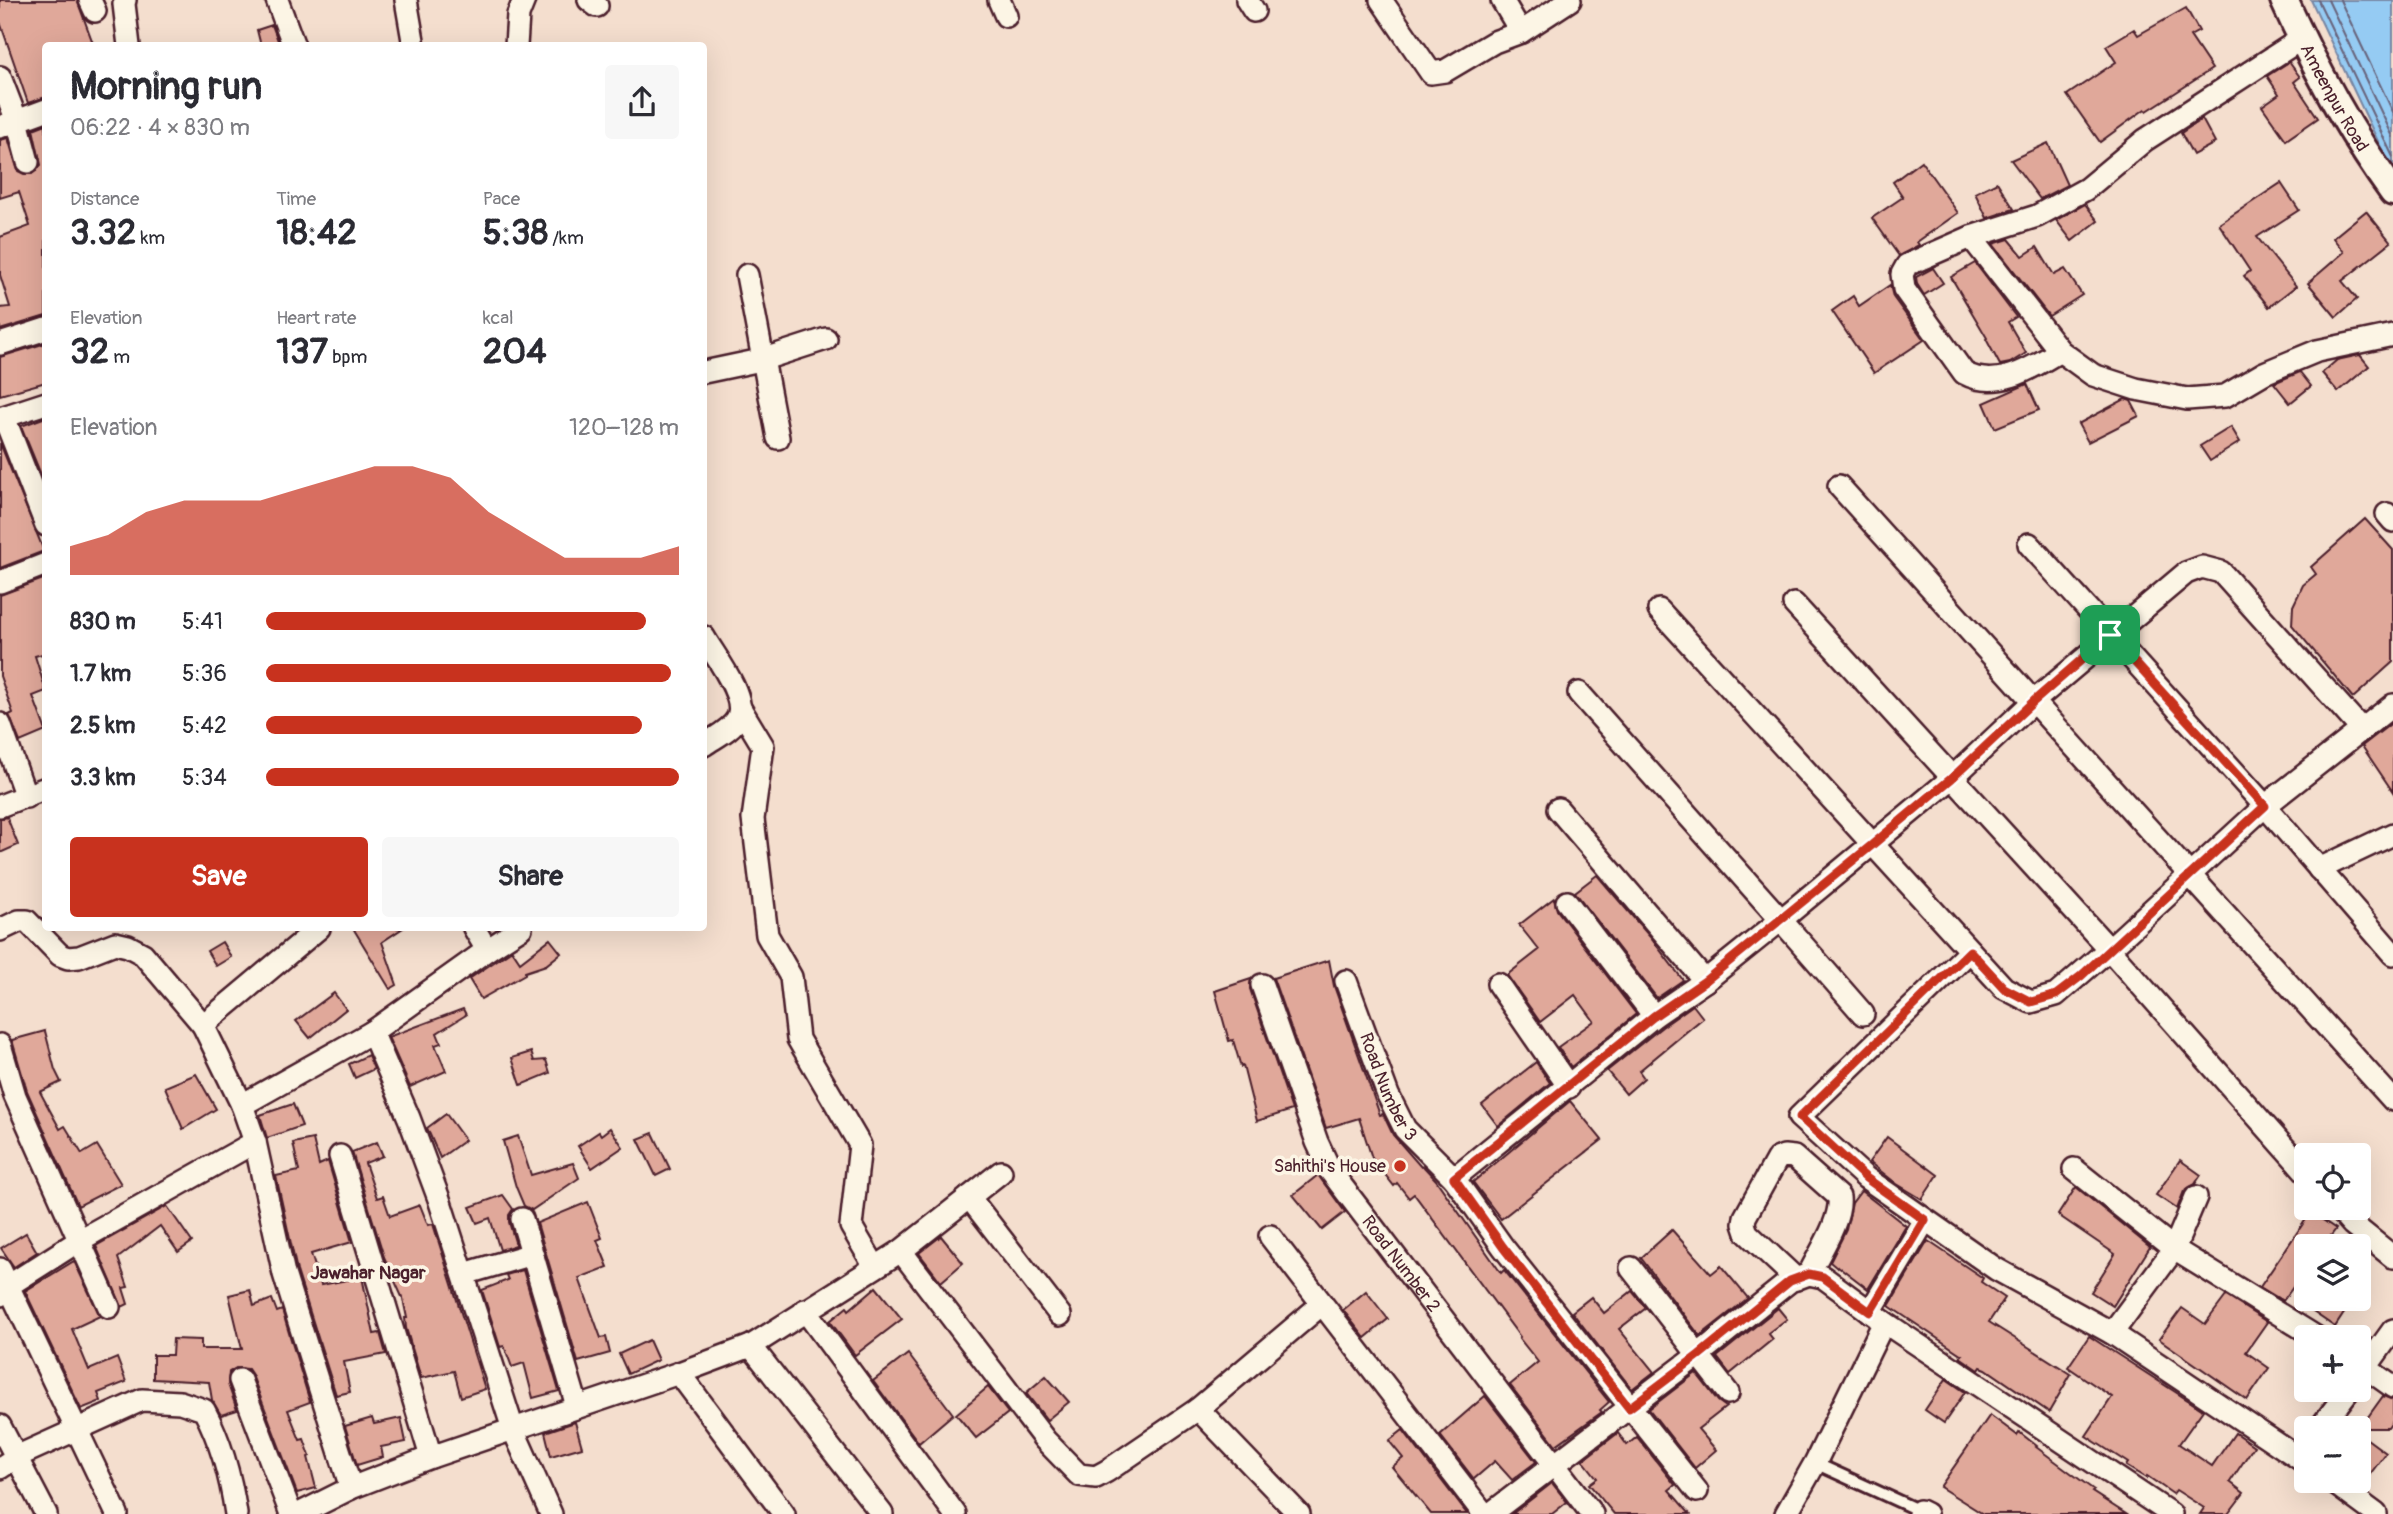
<!DOCTYPE html>
<meta charset="utf-8">
<style>
:root{--surface:#fff;--page:#f7f7f7;--text:#2b2b33;--muted:#7c7c81;--accent:#c8321e}
body{margin:0;font-family:Pangolin,sans-serif;background:var(--page);color:var(--text);height:100vh;display:flex;flex-direction:column;font-size:26px;white-space:nowrap}
*{box-sizing:border-box;margin:0}
p{font-size:23px;color:var(--muted)}
.icon{flex:none;width:38px;height:38px;fill:none;stroke:currentColor;stroke-width:2;stroke-linecap:round;stroke-linejoin:round}
.map{position:relative;flex:1;overflow:hidden}
.panel{position:absolute;left:42px;top:42px;width:665px;height:889px;display:flex;flex-direction:column;background:var(--surface);border-radius:7px;box-shadow:0 7px 28px #0002}
.panel>*{flex:none}
.buttons{position:absolute;left:2294px;top:1143px;display:grid;gap:14px}
.buttons a{display:grid;place-items:center;width:77px;height:77px;border-radius:7px;background:var(--surface);box-shadow:0 7px 28px #0002;font-size:35px}
.pin{position:absolute;display:grid;place-items:center;width:60px;height:60px;color:#fff;margin:-30px;border-radius:14px;box-shadow:0 4px 10px #0006}
.round{display:grid;place-items:center;flex:none;width:74px;height:74px;border-radius:7px;background:var(--page)}
.headline{display:flex;align-items:center;justify-content:space-between;height:119px;padding:0 28px}
h1{font-size:38px;font-weight:700;line-height:52px}
.figures{display:grid;grid-template-columns:repeat(3,1fr);gap:10px;height:119px;padding:7px 28px}
.figures div{display:grid;align-content:center}
.figures b{font-size:35px;font-weight:700}
.figures small{font-size:19px;font-weight:400}
.figures p{font-size:19px}
.chart{height:196px;padding:14px 28px}
.chart p{display:flex;justify-content:space-between}
.chart svg{width:100%;height:126px;margin-top:7px;fill:var(--accent);opacity:.7}
.cta{display:flex;gap:14px;margin-top:auto;padding:14px 28px}
.cta a{flex:1;height:80px;border-radius:7px;background:var(--accent);color:#fff;font-size:28px;font-weight:700;line-height:80px;text-align:center}
.cta a+a{background:var(--page);color:var(--text)}
ul{padding:0 28px;list-style:none;font-size:23px}
li{display:grid;grid-template-columns:112px 84px 1fr;align-items:center;height:52px}
li i{height:18px;border-radius:9px;background:var(--accent)}
.map>svg:first-child{display:block}
.water{fill:#95cbf3;stroke:#7786a3;stroke-width:2}
.lines{fill:none;stroke-linecap:round;stroke-linejoin:round}
.shore{stroke:#68647b;stroke-width:2}
.building{fill:#e0a89a;stroke:#4a1f2b;stroke-width:2}
.service-casing{stroke:#4a1f2b;stroke-width:16}
.minor-casing{stroke:#4a1f2b;stroke-width:26}
.tertiary-casing{stroke:#4a1f2b;stroke-width:32}
.service{stroke:#fcf5e5;stroke-width:10}
.minor{stroke:#fcf5e5;stroke-width:21}
.tertiary{stroke:#fcf5e5;stroke-width:26}
.route-casing{stroke:#fff;stroke-width:14}
.route{stroke:#c8321e;stroke-width:9}
.poi-dot{fill:#c8321e;stroke:#fcf5e5;stroke-width:2.5}
.labels{text-anchor:middle;dominant-baseline:central;stroke-width:7;stroke-linejoin:round;paint-order:stroke}
.street-label{font-size:18px;fill:#4a1f2b;stroke:#fcf5e5}
.poi-label{font-size:18px;fill:#4a1f2b;stroke:#fcf5e5;text-anchor:end}
.neighbourhood-label{font-size:19px;font-weight:bold;fill:#4a1f2b;stroke:#fcf5e5}
</style>
<div class="map">
<svg width="2393" height="1514" viewBox="0 0 2393 1514">
<rect width="100%" height="100%" fill="#f4dece"/>
<filter id="ink" filterUnits="userSpaceOnUse"><feTurbulence type="fractalNoise" baseFrequency=".0143" numOctaves="2"/><feDisplacementMap in="SourceGraphic" scale="14" xChannelSelector="R" yChannelSelector="G"/><feConvolveMatrix kernelMatrix="1 2 1 2 8 2 1 2 1" color-interpolation-filters="sRGB"/></filter>
<g filter="url(#ink)">
<polygon class="water" points="2311,0 2393,0 2393,173"/>
<g class="lines">
<g class="shore">
<polyline points="2318,0 2393,157"/>
<polyline points="2328,0 2393,137"/>
<polyline points="2340,0 2393,112"/>
</g>
</g>
<g class="building">
<polygon points="0,0 77,0 94,46 46,46 46,97 28,103 0,22"/>
<polygon points="2186,8 2199,31 2190,36 2212,69 2147,111 2145,109 2100,142 2067,95 2116,62 2106,46 2134,29 2138,35"/>
<polygon points="272,25 280,46 261,46 257,30"/>
<polygon points="2289,62 2300,77 2294,82 2318,118 2286,140 2262,106 2279,94 2267,76"/>
<polygon points="2202,119 2215,143 2193,155 2181,133"/>
<polygon points="46,124 46,316 0,330 0,308 10,307 0,275 0,237 30,226 19,192 0,198 0,140 8,138 18,171 24,174 32,174 41,165 33,129"/>
<polygon points="2048,143 2067,185 2040,199 2011,160"/>
<polygon points="1921,161 1958,213 1917,242 1919,245 1899,256 1872,218 1903,197 1893,182"/>
<polygon points="1997,182 2014,209 1987,218 1975,193"/>
<polygon points="2281,183 2299,210 2257,237 2296,286 2269,307 2244,276 2250,271 2219,224"/>
<polygon points="2085,204 2098,221 2072,241 2056,220"/>
<polygon points="2366,211 2391,242 2342,281 2357,299 2336,317 2308,283 2344,252 2333,238"/>
<polygon points="2009,239 2023,256 2037,247 2054,275 2065,269 2082,295 2049,316 1993,244"/>
<polygon points="1975,263 2016,317 2008,322 2026,353 2010,363 2000,365 1986,339 1987,338 1951,277"/>
<polygon points="1933,268 1943,283 1924,295 1917,284 1916,277"/>
<polygon points="1890,285 1893,297 1924,340 1874,373 1832,311 1853,296 1859,306"/>
<polygon points="46,343 46,382 0,395 0,357"/>
<polygon points="2360,355 2369,366 2338,392 2322,373 2337,360"/>
<polygon points="2300,372 2311,386 2290,403 2274,383"/>
<polygon points="2027,384 2039,410 1995,428 1984,403"/>
<polygon points="2125,399 2131,401 2139,416 2088,442 2078,424"/>
<polygon points="46,417 46,487 21,426"/>
<polygon points="2231,427 2240,442 2210,461 2200,446"/>
<polygon points="0,443 44,551 0,568"/>
<polygon points="2365,519 2393,550 2393,662 2353,698 2292,625 2293,606 2303,585 2316,574 2311,567"/>
<polygon points="46,578 46,653 35,656 46,691 33,696 46,731 20,742 9,715 13,713 0,676 0,595"/>
<polygon points="2393,722 2393,792 2362,746"/>
<polygon points="7,817 18,845 0,853 0,819"/>
<polygon points="1597,875 1650,937 1683,980 1657,998 1575,892"/>
<polygon points="1554,898 1557,910 1636,1014 1571,1067 1558,1047 1594,1021 1575,995 1540,1022 1507,975 1539,950 1519,925"/>
<polygon points="353,928 403,928 382,942 397,985 390,989"/>
<polygon points="550,939 561,953 546,965 525,972 525,974 481,999 469,979 512,950 520,962"/>
<polygon points="222,942 231,957 216,966 207,951"/>
<polygon points="1329,960 1334,986 1380,1115 1383,1114 1393,1135 1421,1167 1423,1166 1436,1180 1501,1273 1504,1270 1609,1402 1600,1410 1602,1412 1556,1445 1510,1385 1538,1362 1519,1338 1520,1337 1414,1194 1409,1198 1397,1183 1394,1186 1372,1158 1359,1118 1326,1128 1273,978"/>
<polygon points="1251,979 1250,989 1292,1110 1257,1121 1243,1066 1241,1067 1233,1040 1229,1041 1215,991"/>
<polygon points="334,993 346,1009 310,1038 296,1021"/>
<polygon points="1693,1005 1703,1018 1639,1071 1644,1078 1626,1094 1607,1071 1662,1027"/>
<polygon points="463,1009 466,1015 437,1033 441,1043 435,1045 446,1071 410,1087 388,1037"/>
<polygon points="45,1031 55,1070 61,1082 40,1092 60,1129 65,1126 82,1154 97,1145 121,1184 78,1206 27,1091 12,1040"/>
<polygon points="531,1052 534,1061 546,1060 550,1073 521,1085 512,1058"/>
<polygon points="368,1055 374,1069 355,1078 349,1064"/>
<polygon points="1536,1062 1550,1083 1498,1126 1482,1105"/>
<polygon points="196,1074 216,1109 183,1129 165,1087"/>
<polygon points="1570,1101 1602,1140 1501,1219 1473,1182"/>
<polygon points="293,1104 302,1126 267,1138 260,1115"/>
<polygon points="446,1114 465,1140 440,1158 427,1128"/>
<polygon points="610,1128 623,1147 592,1168 578,1146 599,1132 601,1135"/>
<polygon points="653,1133 670,1169 656,1176 638,1139"/>
<polygon points="518,1136 531,1175 573,1163 579,1178 532,1210 524,1206 516,1187 503,1141"/>
<polygon points="1887,1137 1938,1175 1922,1199 1897,1184 1869,1162"/>
<polygon points="313,1139 319,1165 328,1161 352,1242 311,1254 321,1285 362,1277 374,1334 380,1333 386,1354 344,1362 350,1392 336,1395 297,1271 276,1176 299,1171 293,1143"/>
<polygon points="377,1142 383,1156 365,1163 377,1198 383,1196 390,1216 420,1205 428,1225 433,1224 485,1389 461,1397 454,1371 421,1378 406,1328 405,1318 407,1318 403,1299 384,1257 352,1152"/>
<polygon points="2180,1160 2201,1175 2195,1184 2184,1191 2177,1209 2156,1195"/>
<polygon points="1318,1175 1345,1212 1322,1230 1293,1195"/>
<polygon points="2076,1187 2150,1247 2113,1306 2091,1292 2115,1254 2058,1215"/>
<polygon points="1861,1191 1906,1226 1868,1289 1838,1266 1837,1268 1830,1262 1846,1230 1852,1203"/>
<polygon points="503,1195 513,1209 509,1215 509,1222 516,1245 500,1250 490,1218 477,1223 470,1207"/>
<polygon points="588,1202 602,1238 597,1240 608,1267 579,1278 601,1338 606,1337 610,1353 578,1362 537,1223"/>
<polygon points="167,1206 192,1242 178,1252 160,1226 118,1258 128,1287 123,1288 128,1304 122,1307 96,1246"/>
<polygon points="2311,1212 2336,1229 2323,1246 2306,1246 2306,1269 2283,1301 2260,1287"/>
<polygon points="1672,1230 1711,1274 1721,1266 1748,1298 1700,1336 1641,1258"/>
<polygon points="26,1233 37,1252 14,1267 1,1248"/>
<polygon points="941,1236 963,1263 941,1282 919,1253"/>
<polygon points="1928,1241 1983,1278 1981,1282 2005,1298 1989,1322 2071,1374 2049,1412 1986,1369 1981,1367 1979,1370 1960,1357 1962,1355 1889,1306"/>
<polygon points="74,1261 100,1316 72,1329 89,1370 117,1358 126,1382 98,1393 101,1401 81,1409 25,1291"/>
<polygon points="523,1270 559,1391 533,1398 524,1363 512,1367 504,1346 500,1347 482,1290 508,1280 506,1275"/>
<polygon points="876,1287 902,1319 855,1355 830,1321 847,1307 849,1310"/>
<polygon points="250,1290 254,1306 272,1299 277,1312 282,1310 310,1402 288,1410 300,1440 304,1439 310,1456 308,1457 316,1488 297,1493 252,1375 248,1369 236,1368 229,1372 228,1384 237,1410 221,1415 212,1400 209,1382 153,1379 153,1355 172,1355 173,1339 201,1340 201,1349 242,1349 229,1295"/>
<polygon points="1366,1291 1388,1319 1365,1338 1343,1310"/>
<polygon points="1632,1291 1646,1308 1619,1329 1654,1372 1632,1389 1572,1312 1591,1297 1604,1313"/>
<polygon points="2226,1296 2267,1322 2246,1352 2269,1368 2247,1400 2159,1339 2182,1308 2205,1324"/>
<polygon points="2322,1298 2354,1298 2335,1327 2313,1312"/>
<polygon points="1778,1308 1787,1319 1768,1333 1773,1339 1730,1374 1717,1357"/>
<polygon points="2089,1336 2203,1410 2179,1444 2212,1466 2235,1433 2254,1446 2230,1482 2244,1493 2228,1514 2200,1514 2204,1508 2176,1490 2173,1494 2147,1476 2146,1478 2126,1466 2128,1463 2086,1436 2112,1397 2068,1367"/>
<polygon points="649,1340 658,1360 628,1374 619,1354"/>
<polygon points="908,1354 953,1414 919,1443 873,1381"/>
<polygon points="1696,1373 1718,1401 1726,1407 1698,1429 1716,1450 1695,1468 1649,1409"/>
<polygon points="1046,1376 1069,1402 1047,1420 1026,1393"/>
<polygon points="1946,1379 1965,1392 1944,1423 1925,1410"/>
<polygon points="988,1387 1008,1413 976,1438 956,1414"/>
<polygon points="1485,1396 1536,1462 1512,1480 1495,1461 1474,1479 1440,1435"/>
<polygon points="2383,1396 2393,1400 2393,1421 2388,1428 2360,1428"/>
<polygon points="1990,1415 2017,1435 2019,1432 2037,1446 2036,1447 2094,1490 2092,1492 2126,1514 1983,1514 1940,1487"/>
<polygon points="372,1418 374,1424 401,1418 406,1442 381,1447 383,1457 357,1465 345,1426"/>
<polygon points="575,1422 582,1447 551,1456 545,1432"/>
<polygon points="1403,1430 1467,1514 1431,1514 1392,1467 1403,1458 1389,1441"/>
<polygon points="1618,1433 1627,1445 1637,1437 1675,1485 1669,1490 1690,1514 1614,1514 1589,1484 1597,1478 1583,1460"/>
<polygon points="2359,1433 2386,1453 2361,1486 2359,1485"/>
<polygon points="1552,1483 1567,1502 1552,1514 1512,1514"/>
</g>
<g class="lines">
<defs>
<polyline id="service" points="1815,1463 1920,1511"/>
<g id="minor">
<polyline points="90,0 95,11"/>
<polyline points="125,0 124,4 129,46"/>
<polyline points="277,0 294,46"/>
<polyline points="406,0 414,46"/>
<polyline points="589,0 597,6"/>
<polyline points="999,0 1006,16"/>
<polyline points="1247,0 1254,11"/>
<polyline points="1381,0 1431,73 1445,71 1494,42 1521,32 1570,0"/>
<polyline points="1502,0 1521,32"/>
<polyline points="516,46 518,15 524,0"/>
<polyline points="0,77 17,121 28,162"/>
<polyline points="0,127 46,110"/>
<polyline points="1971,237 2060,351 2093,375 2136,389 2187,399 2225,396 2264,373 2317,351 2393,335"/>
<polyline points="747,275 778,438"/>
<polyline points="0,344 46,329"/>
<path d="M 2060,351 C 2032,368 1997,391 1964,373 L 1904,289 L 1902,274 L 1907,265 L 1971,237 L 2037,216 L 2086,189 L 2145,140 L 2301,39"/>
<polyline points="704,372 761,360 826,339"/>
<polyline points="4,417 46,525"/>
<polyline points="0,418 46,403"/>
<polyline points="1839,486 2393,1100"/>
<polyline points="2387,514 2393,521"/>
<polyline points="2029,544 2265,806 2393,954"/>
<polyline points="0,582 46,564"/>
<polyline points="1659,610 2004,988 2031,1002 2056,995 2109,949 1794,604"/>
<path d="M 704,637 C 714,655 747,696 738,717 C 732,730 715,737 704,745"/>
<polyline points="1579,693 1781,920 1705,981 1654,1016 1454,1178 1503,1247 1697,1491"/>
<polyline points="740,708 763,746 753,819 767,935 791,977 798,1039 860,1145 851,1226 875,1267"/>
<polyline points="0,724 26,797"/>
<polyline points="0,806 46,788"/>
<polyline points="1558,809 1705,981"/>
<polyline points="2319,869 2393,834"/>
<polyline points="1567,902 1654,1016"/>
<polyline points="0,930 19,921 27,921 60,955 68,958 79,957 115,943 128,946 143,954 203,1025 242,1105 255,1142 284,1274 351,1488"/>
<polyline points="487,950 521,928"/>
<polyline points="1970,951 1799,1117 1866,1178 1996,1269 2112,1333 2306,1463"/>
<path id="s1" d="M 1346,981 L 1388,1095 L 1405,1129 L 1454,1178"/>
<polyline points="1498,984 1569,1087"/>
<path id="s2" d="M 1262,985 L 1317,1142 L 1331,1172 L 1592,1514"/>
<polyline points="1863,1014 1781,920 1952,778 2034,701 2186,573 2202,567 2221,572 2362,730"/>
<polyline points="203,1025 319,928"/>
<polyline points="372,1032 409,1118 439,1199 513,1429 551,1514"/>
<polyline points="0,1045 15,1096 109,1307"/>
<polyline points="242,1105 372,1032 487,950 474,928"/>
<polyline points="340,1156 431,1457"/>
<polyline points="2074,1169 2174,1249 2316,1337"/>
<polyline points="2306,1172 2109,949 2265,806 2393,705"/>
<polyline points="969,1197 1060,1315"/>
<polyline points="2338,1208 2352,1224 2393,1257"/>
<polyline points="522,1219 577,1406"/>
<polyline points="1270,1236 1484,1514"/>
<polyline points="901,1251 1045,1440 1079,1475 1096,1477 1107,1471 1198,1409"/>
<polyline points="1631,1268 1728,1393"/>
<polyline points="0,1269 117,1514"/>
<polyline points="464,1274 532,1254"/>
<path d="M 1796,1279 L 1747,1233 L 1744,1224 L 1745,1217 L 1777,1159 L 1784,1156 L 1794,1157 L 1839,1197 C 1842,1220 1819,1253 1809,1274"/>
<polyline points="0,1295 8,1286 80,1240 255,1142"/>
<polyline points="805,1310 955,1514"/>
<polyline points="1870,1312 1925,1220"/>
<polyline points="2112,1333 2174,1249 2196,1197"/>
<polyline points="751,1346 882,1514"/>
<polyline points="2359,1363 2393,1387"/>
<polyline points="679,1373 784,1514"/>
<polyline points="2359,1377 2393,1330"/>
<polyline points="240,1380 291,1514"/>
<polyline points="0,1426 46,1514"/>
<polyline points="2320,1428 2349,1390"/>
<path d="M 0,1468 L 18,1456 L 142,1400 L 180,1402 L 204,1410 C 221,1442 231,1479 236,1514"/>
<polyline points="2330,1480 2376,1514"/>
<polyline points="299,1514 351,1488 431,1457 679,1373 751,1346 901,1251 1001,1172"/>
<polyline points="1299,1514 1198,1409 1322,1304"/>
<polyline points="1490,1514 1698,1355 1790,1281 1809,1274 1823,1277 1884,1322 2171,1514"/>
<polyline points="1786,1514 1815,1463 1884,1322"/>
<polyline points="1919,1514 1920,1511 1926,1514"/>
</g>
<g id="tertiary">
<path id="s3" d="M 2284,0 C 2314,66 2350,133 2393,192"/>
</g>
</defs>
<use href="#service" class="service-casing"/>
<use href="#minor" class="minor-casing"/>
<use href="#tertiary" class="tertiary-casing"/>
<use href="#service" class="service"/>
<use href="#minor" class="minor"/>
<use href="#tertiary" class="tertiary"/>
</g>
</g>
<g class="lines" filter="url(#ink)">
<defs>
<polygon id="route" points="2110,635 2265,806 2081,976 2056,995 2031,1002 2004,988 1970,951 1800,1117 1866,1178 1925,1220 1870,1312 1823,1277 1809,1274 1790,1281 1699,1355 1629,1408 1503,1247 1454,1178 1654,1016 1705,981 1872,845 1952,778 2034,701"/>
</defs>
<use href="#route" class="route-casing"/>
<use href="#route" class="route"/>
</g>
<circle class="poi-dot" cx="1400" cy="1166" r="7"/>
<g class="labels">
<g class="street-label">
<text stroke="none"><textPath href="#s3" startOffset="110">Ameenpur Road</textPath></text>
<text stroke="none"><textPath href="#s1" startOffset="114">Road Number 3</textPath></text>
<text stroke="none"><textPath href="#s2" startOffset="315">Road Number 2</textPath></text>
</g>
<g class="poi-label">
<text x="1386" y="1166">Sahithi's House</text>
</g>
<g class="neighbourhood-label">
<text x="368" y="1273">Jawahar Nagar</text>
</g>
</g>
</svg>
<div class="buttons">
<a><svg class="icon" aria-label="locate" viewBox="0 0 24 24"><circle cx="12" cy="12" r="6"/><path d="M12 2v4M12 18v4M2 12h4M18 12h4"/></svg></a>
<a><svg class="icon" aria-label="layers" viewBox="0 0 24 24"><path d="M12 4l9 5-9 5-9-5zM3 14l9 5 9-5"/></svg></a>
<a>+</a>
<a>−</a>
</div>
<div class="pin" style="left:2110px;top:635px;background:#1e9e55"><svg class="icon" aria-label="arrive" viewBox="0 0 24 24"><path d="M6 21V4h12l-3 4 3 4H6"/></svg></div>
<section class="panel">
<div class="headline"><div><h1>Morning run</h1><p>06:22 · 4 × 830 m</p></div><a class="round"><svg class="icon" aria-label="share" viewBox="0 0 24 24"><path d="M12 15V3M7 8l5-5 5 5M5 13v7h14v-7"/></svg></a></div>
<div class="figures">
<div><p>Distance</p><b>3.32<small> km</small></b></div>
<div><p>Time</p><b>18:42</b></div>
<div><p>Pace</p><b>5:38<small> /km</small></b></div>
</div>
<div class="figures">
<div><p>Elevation</p><b>32<small> m</small></b></div>
<div><p>Heart rate</p><b>137<small> bpm</small></b></div>
<div><p>kcal</p><b>204</b></div>
</div>
<div class="chart"><p><span>Elevation</span>120–128 m</p>
<svg viewBox="0 0 160 44" preserveAspectRatio="none"><path d="M0 44V34L10 30L20 22L30 18L40 18L50 18L60 14L70 10L80 6L90 6L100 10L110 22L120 30L130 38L140 38L150 38L160 34V44z"/></svg>
</div>
<ul>
<li><b>830 m</b>5:41<i style="width:92%"></i></li>
<li><b>1.7 km</b>5:36<i style="width:98%"></i></li>
<li><b>2.5 km</b>5:42<i style="width:91%"></i></li>
<li><b>3.3 km</b>5:34<i style="width:100%"></i></li>
</ul>
<div class="cta"><a>Save</a><a>Share</a></div>
</section>
</div>
